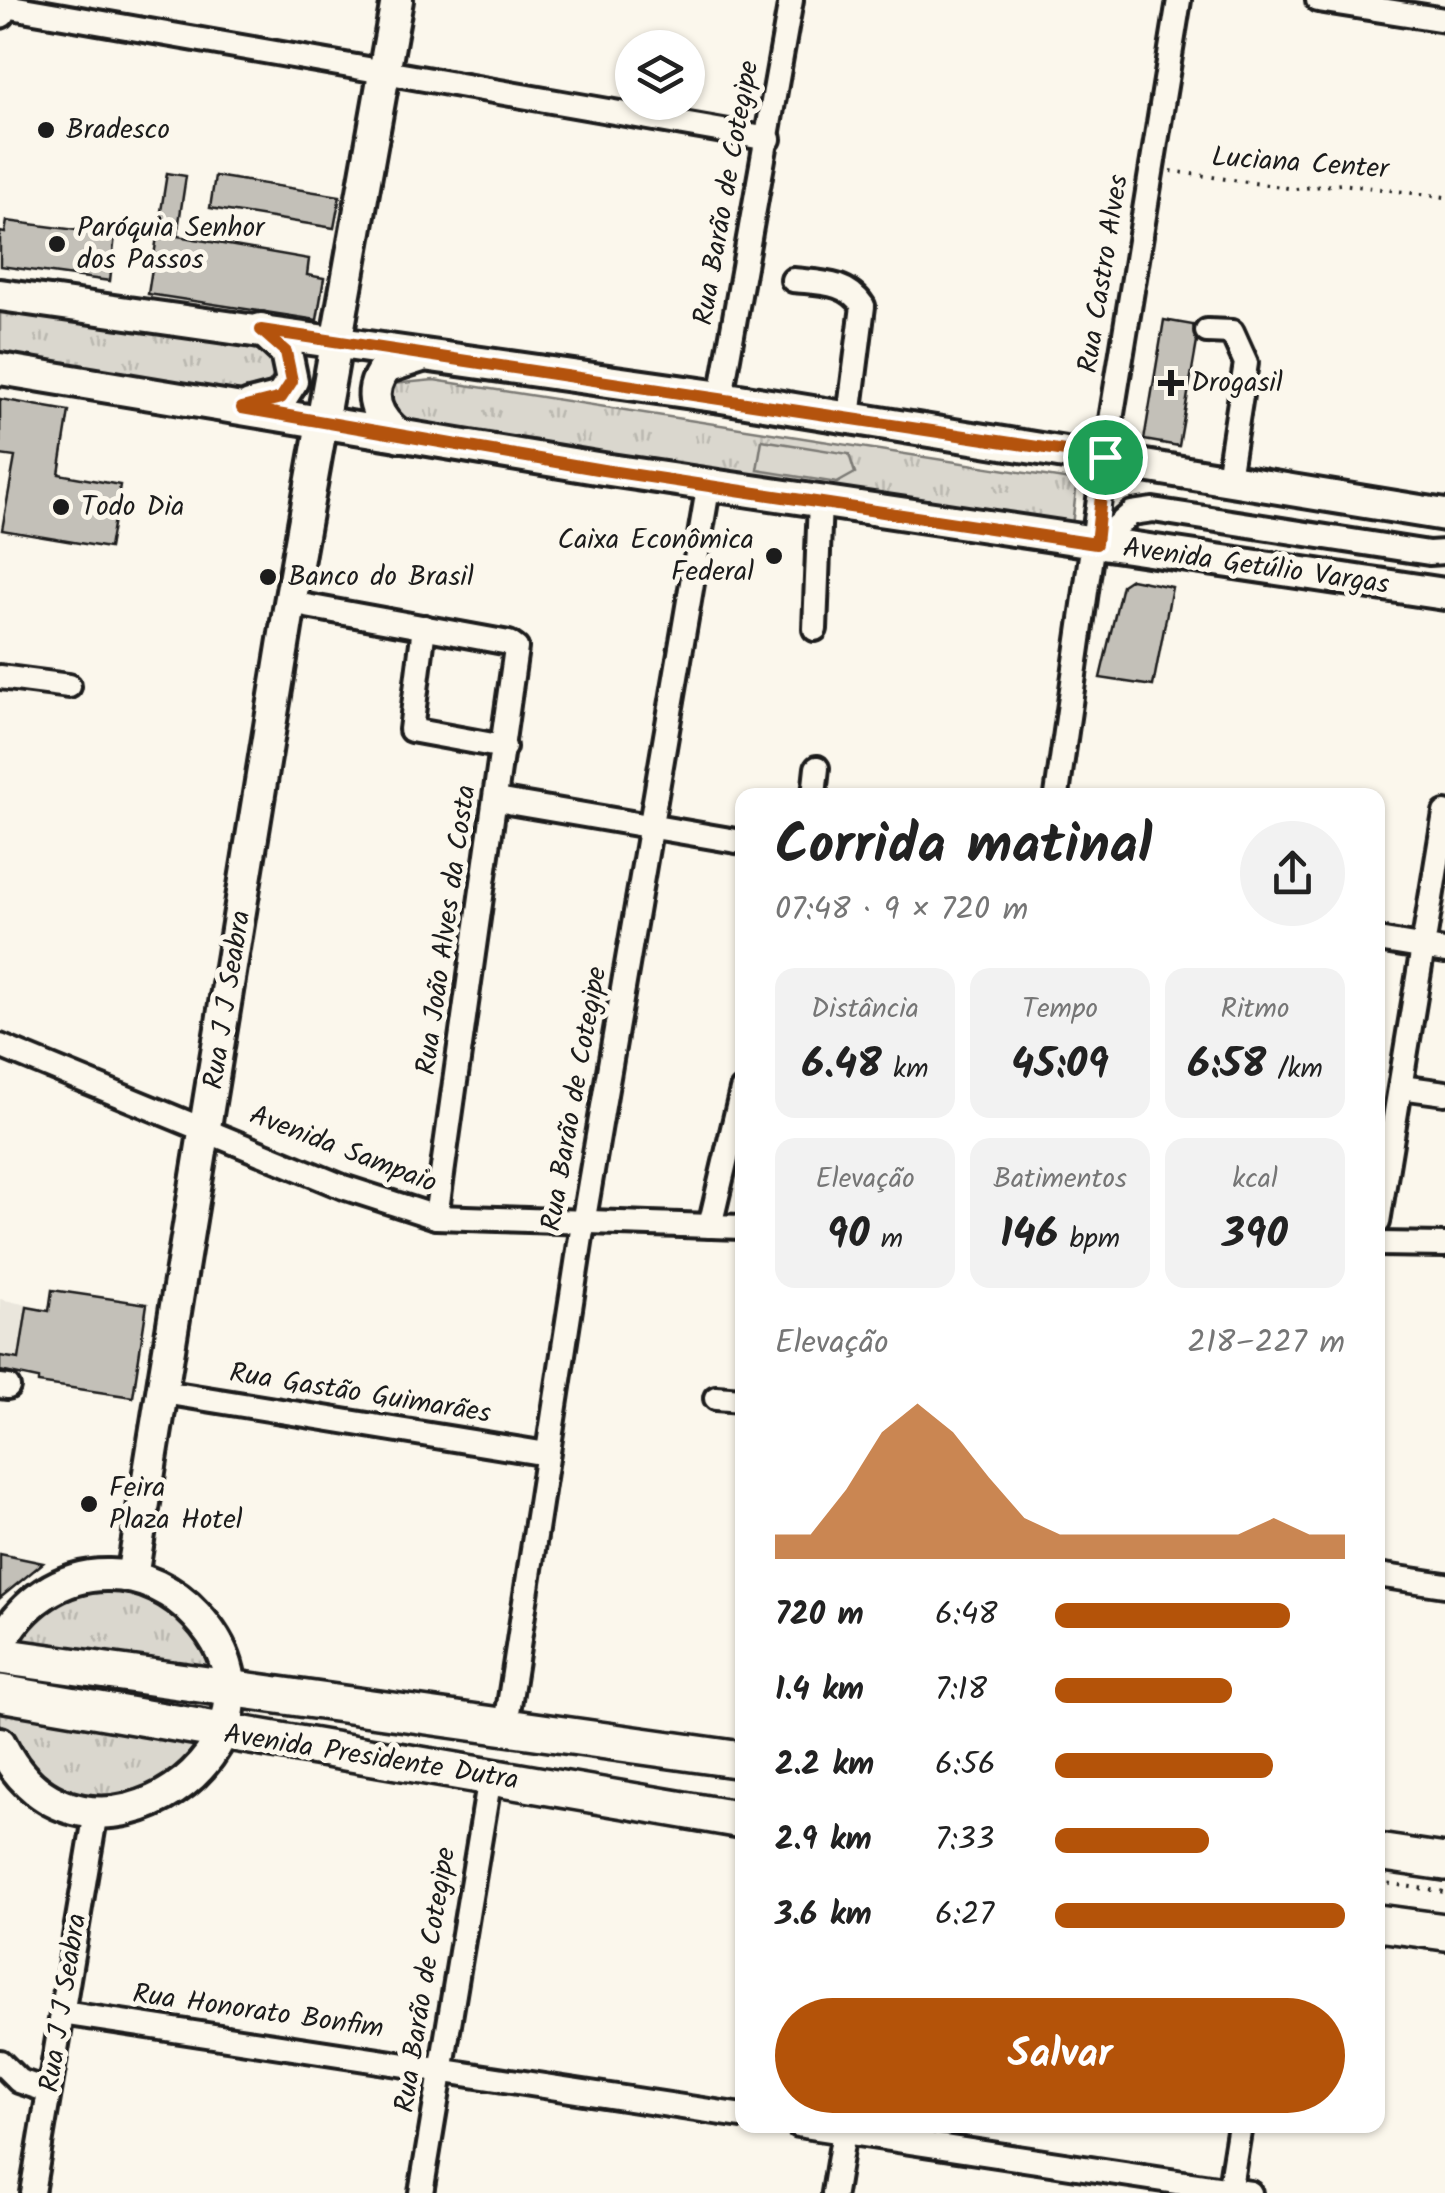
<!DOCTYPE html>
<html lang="pt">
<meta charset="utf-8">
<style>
:root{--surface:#fff;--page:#f2f2f2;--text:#222;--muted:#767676;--accent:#b45309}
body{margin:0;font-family:Kalam,sans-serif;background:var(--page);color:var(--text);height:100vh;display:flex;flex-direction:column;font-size:38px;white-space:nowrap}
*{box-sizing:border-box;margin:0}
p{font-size:32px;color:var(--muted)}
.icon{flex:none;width:55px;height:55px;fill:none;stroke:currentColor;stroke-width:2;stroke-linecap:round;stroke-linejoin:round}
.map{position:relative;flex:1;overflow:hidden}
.panel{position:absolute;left:735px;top:788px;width:650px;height:1345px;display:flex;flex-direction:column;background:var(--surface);border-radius:20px;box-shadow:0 2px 8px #0004}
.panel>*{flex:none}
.tools{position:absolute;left:615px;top:30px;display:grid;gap:20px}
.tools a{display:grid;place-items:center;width:90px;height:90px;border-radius:50%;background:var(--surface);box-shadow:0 2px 8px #0004;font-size:50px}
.pin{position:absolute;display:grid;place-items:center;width:85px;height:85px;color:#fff;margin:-42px;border:5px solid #fff;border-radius:50%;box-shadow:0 2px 10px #0007}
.round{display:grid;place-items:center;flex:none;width:105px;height:105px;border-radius:52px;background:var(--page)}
.headline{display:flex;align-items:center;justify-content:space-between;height:170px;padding:0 40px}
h1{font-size:55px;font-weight:700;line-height:75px}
.figures{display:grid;grid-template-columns:repeat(3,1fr);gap:15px;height:170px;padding:10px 40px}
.figures div{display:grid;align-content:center;border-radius:20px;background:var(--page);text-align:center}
.figures b{font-size:42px;font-weight:700}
.figures small{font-size:28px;font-weight:400}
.figures p{font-size:28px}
.chart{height:280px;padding:20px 40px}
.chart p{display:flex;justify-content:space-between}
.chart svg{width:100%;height:180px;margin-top:10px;fill:var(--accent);opacity:.7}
.button{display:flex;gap:20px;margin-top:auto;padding:20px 40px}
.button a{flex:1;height:115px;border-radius:60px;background:var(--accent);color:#fff;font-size:40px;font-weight:700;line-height:115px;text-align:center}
ul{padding:0 40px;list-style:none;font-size:32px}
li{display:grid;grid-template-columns:160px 120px 1fr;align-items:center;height:75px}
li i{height:25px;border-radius:12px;background:var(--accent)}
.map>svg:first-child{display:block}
.built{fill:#eae6dc}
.grass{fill:url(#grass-tufts);stroke:#7b7a75;stroke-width:2.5}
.pitch{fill:#dad7ce;stroke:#7b7a75;stroke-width:2.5}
.building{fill:#c3c0b8;stroke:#1c1c1c;stroke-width:2.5}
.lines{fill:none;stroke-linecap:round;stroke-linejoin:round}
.minor-casing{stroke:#1c1c1c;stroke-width:30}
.major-casing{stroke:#1c1c1c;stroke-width:38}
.highway-casing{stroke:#1c1c1c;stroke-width:42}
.path{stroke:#1c1c1c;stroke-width:4;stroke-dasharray:2.5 8;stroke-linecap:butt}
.minor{stroke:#fbf7ec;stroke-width:22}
.major{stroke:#fbf7ec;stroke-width:30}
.highway{stroke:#fbf7ec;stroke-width:35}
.route-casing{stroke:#fff;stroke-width:20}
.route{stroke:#b45309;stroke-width:12}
.poi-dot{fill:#1c1c1c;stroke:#fbf7ec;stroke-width:4}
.labels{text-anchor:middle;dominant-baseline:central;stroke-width:10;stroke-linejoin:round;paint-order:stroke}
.poi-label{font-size:28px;fill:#1c1c1c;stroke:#fbf7ec;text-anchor:start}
.street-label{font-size:28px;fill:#1c1c1c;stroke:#fbf7ec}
</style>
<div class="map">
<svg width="1445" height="2193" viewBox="0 0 1445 2193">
<defs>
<pattern id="grass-tufts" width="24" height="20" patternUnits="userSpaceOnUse" patternTransform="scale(2.5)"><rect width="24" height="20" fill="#dad7ce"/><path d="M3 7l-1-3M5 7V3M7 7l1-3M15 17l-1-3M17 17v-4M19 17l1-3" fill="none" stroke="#bab8b0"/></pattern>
</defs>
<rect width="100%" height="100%" fill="#fbf7ec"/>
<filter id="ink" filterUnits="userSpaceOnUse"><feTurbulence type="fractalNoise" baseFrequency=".01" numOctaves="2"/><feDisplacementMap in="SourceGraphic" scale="20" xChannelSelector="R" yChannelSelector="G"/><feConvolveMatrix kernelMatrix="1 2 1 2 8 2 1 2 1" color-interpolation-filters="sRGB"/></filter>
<g filter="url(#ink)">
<polygon class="built" points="0,1299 41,1308 30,1378 0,1374"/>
<g class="grass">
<polygon points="0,306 176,331 267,352 274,375 266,388 254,393 0,355"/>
<polygon points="434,380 1077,481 1072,526 399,425 383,395 392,384"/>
<polygon points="159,1586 228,1679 190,1782 68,1806 0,1743 0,1645 43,1594"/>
</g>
<polygon class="pitch" points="762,440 849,454 855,473 837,483 757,470"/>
<g class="building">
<polygon points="167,173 186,176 177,236 309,259 307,275 324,278 317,320 148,294"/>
<polygon points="215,176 340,196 334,228 210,208"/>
<polygon points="7,221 115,235 110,281 0,266 0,232 5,233"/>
<polygon points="1164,320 1193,325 1197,342 1179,446 1144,440"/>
<polygon points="0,399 69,411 59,474 120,485 109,548 2,530 15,457 0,455"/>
<polygon points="1131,579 1172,587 1153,686 1100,678 1122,585"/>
<polygon points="52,1290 147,1304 133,1397 38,1383 38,1379 0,1371 0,1356 19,1359 27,1307 49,1311"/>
<polygon points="0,1554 43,1563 0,1598"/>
</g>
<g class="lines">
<defs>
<g id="minor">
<polyline points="1318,0 1445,20"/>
<polyline points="0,5 769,139"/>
<path d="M 793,280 C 820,283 847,281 863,306 L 849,417"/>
<polyline points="1207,331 1232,332 1246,363 1228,478"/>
<polyline points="721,397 791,0"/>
<polyline points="1096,544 1132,513 1153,510 1429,553 1445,552"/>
<polyline points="290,603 509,643 516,648 436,1217"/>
<polyline points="424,627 411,730 504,747"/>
<polyline points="815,629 820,501"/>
<polyline points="0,677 69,686"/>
<polyline points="814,795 817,768"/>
<polyline points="1057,795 1105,457 1179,0"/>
<polyline points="497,800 742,842"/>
<polyline points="1378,940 1445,951"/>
<polyline points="0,1046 343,1187 436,1217 742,1227"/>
<polyline points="1401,1087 1445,1093"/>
<polyline points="1378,1222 1445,813"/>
<polyline points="710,1226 742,1090"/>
<polyline points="1378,1244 1445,1245"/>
<polyline points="0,1386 8,1387"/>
<polyline points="163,1392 547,1454"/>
<polyline points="716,1398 742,1400"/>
<polyline points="1378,1575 1445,1585"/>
<polyline points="506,1725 583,1224 709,483"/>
<polyline points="62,2013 742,2116"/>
<polyline points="0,2062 19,2081 49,2091"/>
<polyline points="798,2125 1250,2193"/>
<polyline points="32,2193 96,1812"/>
<polyline points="421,2193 490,1777"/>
<polyline points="834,2193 845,2125"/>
<polyline points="1229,2193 1240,2125"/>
</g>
<g id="major">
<polyline points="0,12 2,0"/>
<polyline points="0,295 721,397 1445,515"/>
<polyline points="0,369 603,469 1445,594"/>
<polyline points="250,406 281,398 292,381 286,352 261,329"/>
<path d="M 400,436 C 376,418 365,394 385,368 L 419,357"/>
<polyline points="132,1577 290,603 397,0"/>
<path d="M 0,1645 C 21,1603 61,1574 109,1575 C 143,1575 174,1591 196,1615 C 319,1744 80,1908 0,1743"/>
</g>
<g id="highway">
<polyline points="0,1656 742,1760"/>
<polyline points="0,1693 742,1820"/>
<polyline points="1378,1852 1445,1862"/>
<polyline points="1378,1923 1445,1932"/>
</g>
</defs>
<use href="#minor" class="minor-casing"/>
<use href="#major" class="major-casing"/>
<use href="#highway" class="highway-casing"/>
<g class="path">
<polyline points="1171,171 1295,189 1341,184 1445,197"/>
<polyline points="1378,1882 1445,1892"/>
</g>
<use href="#minor" class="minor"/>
<use href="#major" class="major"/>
<use href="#highway" class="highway"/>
</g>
</g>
<g class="lines" filter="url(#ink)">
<defs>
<polygon id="route" points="261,330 1105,457 1096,544 603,470 242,408 281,398 292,381 286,352"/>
</defs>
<use href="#route" class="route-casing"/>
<use href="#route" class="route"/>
</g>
<g class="poi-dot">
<circle cx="46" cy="130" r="10"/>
<circle cx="57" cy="244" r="10"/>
<path d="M1166 368h10v10h10v10h-10v10h-10v-10h-10v-10h10z"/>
<circle cx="61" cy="507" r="10"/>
<circle cx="774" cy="556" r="10"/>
<circle cx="268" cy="577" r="10"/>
<circle cx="89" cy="1504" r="10"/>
</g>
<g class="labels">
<g class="poi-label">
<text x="66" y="130">Bradesco</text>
<text x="77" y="228">Paróquia Senhor<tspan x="77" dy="32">dos Passos</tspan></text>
<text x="1191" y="383">Drogasil</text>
<text x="81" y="507">Todo Dia</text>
<text x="754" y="540" text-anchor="end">Caixa Econômica<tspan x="754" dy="32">Federal</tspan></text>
<text x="288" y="577">Banco do Brasil</text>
<text x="109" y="1488">Feira<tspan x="109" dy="32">Plaza Hotel</tspan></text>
</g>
<g class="street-label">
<text transform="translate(1300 164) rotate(4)">Luciana Center</text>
<text transform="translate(727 193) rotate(-80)">Rua Barão de Cotegipe</text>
<text transform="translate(1104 274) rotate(-81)">Rua Castro Alves</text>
<text transform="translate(1256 567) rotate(8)">Avenida Getúlio Vargas</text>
<text transform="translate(447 930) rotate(-82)">Rua João Alves da Costa</text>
<text transform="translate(228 1000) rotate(-81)">Rua J J Seabra</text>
<text transform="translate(575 1099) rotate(-80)">Rua Barão de Cotegipe</text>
<text transform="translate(343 1150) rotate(21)">Avenida Sampaio</text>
<text transform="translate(360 1394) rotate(9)">Rua Gastão Guimarães</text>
<text transform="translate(371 1758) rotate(9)">Avenida Presidente Dutra</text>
<text transform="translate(426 1980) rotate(-81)">Rua Barão de Cotegipe</text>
<text transform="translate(64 2003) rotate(-81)">Rua J J Seabra</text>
<text transform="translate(258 2012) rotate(8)">Rua Honorato Bonfim</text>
</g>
</g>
</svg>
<div class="tools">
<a><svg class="icon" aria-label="layers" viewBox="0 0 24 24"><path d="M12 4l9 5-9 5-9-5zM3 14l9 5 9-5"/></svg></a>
</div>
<div class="pin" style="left:1105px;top:457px;background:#1e9e55"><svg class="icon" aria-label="arrive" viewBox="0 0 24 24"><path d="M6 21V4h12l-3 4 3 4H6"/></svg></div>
<section class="panel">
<div class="headline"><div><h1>Corrida matinal</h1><p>07:48 · 9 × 720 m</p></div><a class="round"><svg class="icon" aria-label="share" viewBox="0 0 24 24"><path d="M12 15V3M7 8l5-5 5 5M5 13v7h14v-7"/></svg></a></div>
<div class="figures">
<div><p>Distância</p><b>6.48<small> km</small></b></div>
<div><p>Tempo</p><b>45:09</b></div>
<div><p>Ritmo</p><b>6:58<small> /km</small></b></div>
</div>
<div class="figures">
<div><p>Elevação</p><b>90<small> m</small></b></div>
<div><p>Batimentos</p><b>146<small> bpm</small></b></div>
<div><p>kcal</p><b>390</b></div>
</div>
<div class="chart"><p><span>Elevação</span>218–227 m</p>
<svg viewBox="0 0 160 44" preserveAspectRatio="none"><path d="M0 44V38L10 38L20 27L30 13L40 6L50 13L60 24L70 34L80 38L90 38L100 38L110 38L120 38L130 38L140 34L150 38L160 38V44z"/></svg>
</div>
<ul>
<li><b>720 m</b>6:48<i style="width:81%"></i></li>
<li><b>1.4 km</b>7:18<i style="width:61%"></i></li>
<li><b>2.2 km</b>6:56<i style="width:75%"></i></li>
<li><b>2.9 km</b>7:33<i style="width:53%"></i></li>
<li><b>3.6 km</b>6:27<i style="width:100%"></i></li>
</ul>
<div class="button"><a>Salvar</a></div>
</section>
</div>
